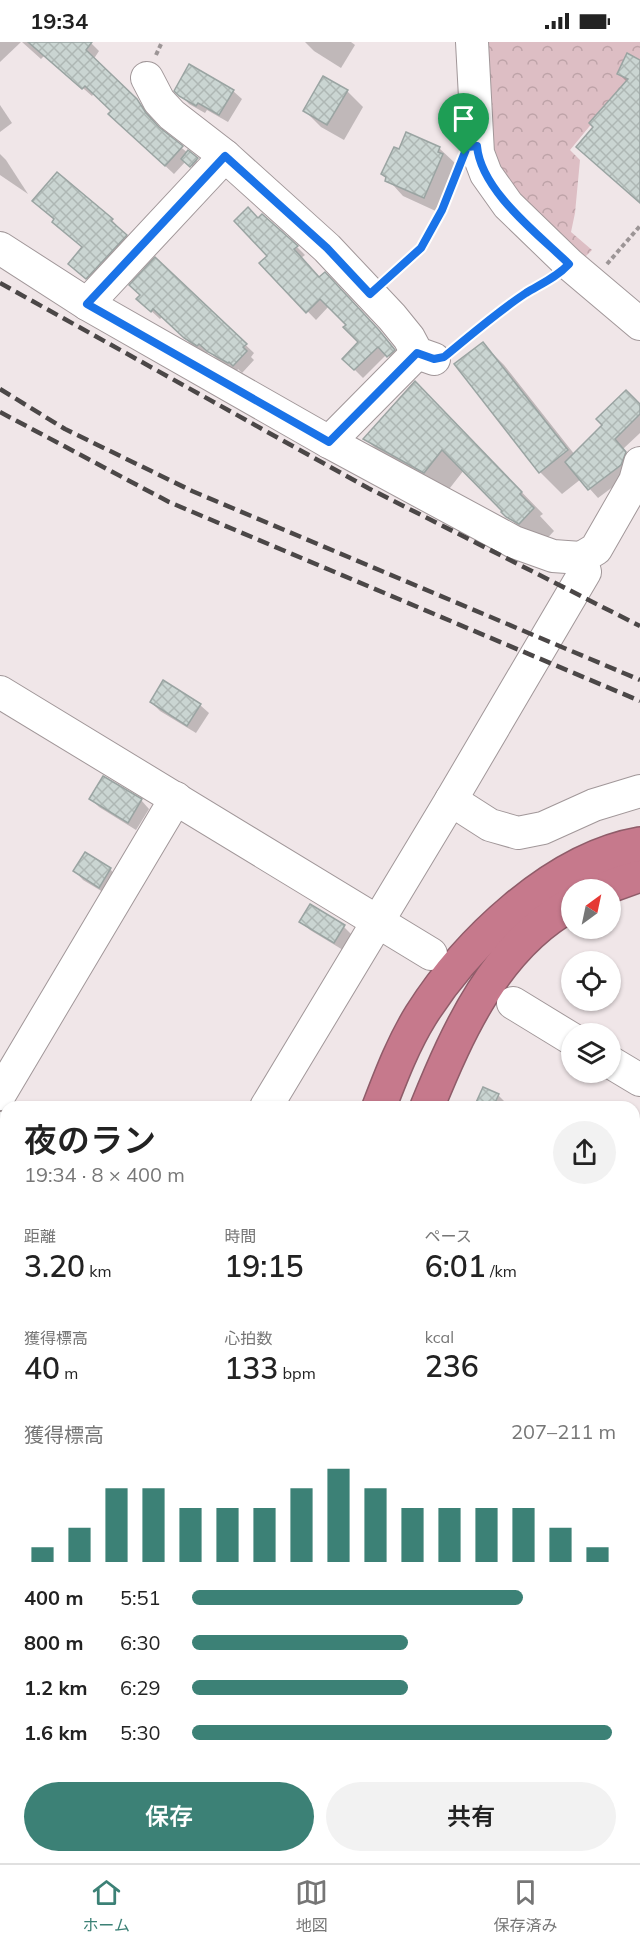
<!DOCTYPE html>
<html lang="ja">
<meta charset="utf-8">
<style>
:root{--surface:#fff;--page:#f2f2f2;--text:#222;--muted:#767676;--line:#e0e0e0;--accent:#3c8176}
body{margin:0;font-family:Mulish,"Noto Sans JP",sans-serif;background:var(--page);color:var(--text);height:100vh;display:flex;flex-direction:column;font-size:22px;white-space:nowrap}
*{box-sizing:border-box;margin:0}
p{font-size:20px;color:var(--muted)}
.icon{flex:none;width:33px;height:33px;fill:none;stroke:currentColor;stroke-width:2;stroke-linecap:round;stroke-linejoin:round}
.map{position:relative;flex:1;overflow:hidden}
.side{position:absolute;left:0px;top:1059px;width:640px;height:762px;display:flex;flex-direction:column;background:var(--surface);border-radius:18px 18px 0 0;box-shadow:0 2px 4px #0004}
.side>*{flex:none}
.needle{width:39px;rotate:33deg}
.tools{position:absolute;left:561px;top:837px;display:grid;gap:12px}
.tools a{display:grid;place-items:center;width:60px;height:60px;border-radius:50%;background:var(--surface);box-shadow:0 2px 4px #0004;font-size:30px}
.pin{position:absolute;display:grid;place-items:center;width:51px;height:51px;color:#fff;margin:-62px -26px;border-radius:50% 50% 50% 0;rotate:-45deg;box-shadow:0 0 6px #0007}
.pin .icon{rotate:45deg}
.round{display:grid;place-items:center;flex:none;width:63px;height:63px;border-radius:32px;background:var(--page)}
.summary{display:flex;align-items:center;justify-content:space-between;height:102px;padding:0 24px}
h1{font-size:33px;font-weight:600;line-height:45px}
.figures{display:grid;grid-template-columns:repeat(3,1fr);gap:9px;height:102px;padding:6px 24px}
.figures div{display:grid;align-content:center}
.figures b{font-size:30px;font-weight:600}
.figures small{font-size:16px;font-weight:400}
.figures p{font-size:16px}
.chart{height:168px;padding:12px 24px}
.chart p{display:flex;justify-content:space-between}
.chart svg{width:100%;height:108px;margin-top:6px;stroke:var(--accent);stroke-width:6}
.action{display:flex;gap:12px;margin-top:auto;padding:12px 24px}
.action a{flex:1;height:69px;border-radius:36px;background:var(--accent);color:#fff;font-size:24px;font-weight:600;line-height:69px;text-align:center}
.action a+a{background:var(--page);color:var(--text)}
ul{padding:0 24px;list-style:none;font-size:20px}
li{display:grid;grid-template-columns:96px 72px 1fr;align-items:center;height:45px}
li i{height:15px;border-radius:8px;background:var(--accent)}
.status{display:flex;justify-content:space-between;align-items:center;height:42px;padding:0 30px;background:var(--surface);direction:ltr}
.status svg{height:16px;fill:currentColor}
.tab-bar{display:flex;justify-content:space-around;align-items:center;height:84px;border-top:2px solid var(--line);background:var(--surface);font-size:16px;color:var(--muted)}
.tab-bar a{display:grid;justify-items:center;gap:3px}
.tab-bar .current{color:var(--accent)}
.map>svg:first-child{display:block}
.forest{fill:url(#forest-crowns)}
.shadow{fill:#0003}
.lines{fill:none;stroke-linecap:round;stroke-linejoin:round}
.stream{stroke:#cda0aa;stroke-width:7}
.building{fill:url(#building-cross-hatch);stroke:#9aa4a2;stroke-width:1.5}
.minor-casing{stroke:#a19799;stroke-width:34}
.major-casing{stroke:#8f5c69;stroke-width:36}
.highway-casing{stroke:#8f5c69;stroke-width:36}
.path{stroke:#9c9596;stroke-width:4;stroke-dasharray:4.5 3;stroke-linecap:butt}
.minor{stroke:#fff;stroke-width:32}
.major{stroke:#ddafba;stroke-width:33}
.highway{stroke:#c6798c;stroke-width:33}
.rail{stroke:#4b4747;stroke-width:4.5;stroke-dasharray:12 6;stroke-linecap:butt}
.route-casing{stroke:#fff;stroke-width:12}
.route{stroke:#1a73e8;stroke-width:8}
</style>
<div class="status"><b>19:34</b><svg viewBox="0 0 49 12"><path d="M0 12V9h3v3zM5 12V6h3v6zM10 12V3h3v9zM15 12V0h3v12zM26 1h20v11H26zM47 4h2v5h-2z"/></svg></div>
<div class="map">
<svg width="640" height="1821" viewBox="0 0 640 1821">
<defs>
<pattern id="forest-crowns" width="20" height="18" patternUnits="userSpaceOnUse" patternTransform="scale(1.5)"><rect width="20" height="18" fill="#ddbec4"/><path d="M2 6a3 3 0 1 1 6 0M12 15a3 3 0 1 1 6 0" fill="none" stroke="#bea3a8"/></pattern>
<pattern id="building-cross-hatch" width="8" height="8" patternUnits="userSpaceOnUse" patternTransform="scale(1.5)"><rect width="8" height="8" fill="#cad5d2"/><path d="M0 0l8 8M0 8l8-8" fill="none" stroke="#aeb7b4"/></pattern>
</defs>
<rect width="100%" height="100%" fill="#f0e6e8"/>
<polygon class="forest" points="486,0 640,0 640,23 570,108 580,118 575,171 571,190 592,208 584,216 513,154 487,102"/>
<g class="shadow">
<polygon points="0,0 21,0 0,20"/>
<polygon points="22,0 90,0 99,9 93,18 146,67 160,88 206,126 200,132 186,119 174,132 118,80 113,69 94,51 92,54 45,13 41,17"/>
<polygon points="305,0 351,0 355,3 341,26 314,9"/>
<polygon points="640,20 640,161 578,105 595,85 627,40 618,31"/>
<polygon points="176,48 233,49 242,57 228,80 207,68 205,71 189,62"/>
<polygon points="347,49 363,65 344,98 321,85 305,69"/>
<polygon points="0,63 12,81 0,90"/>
<polygon points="439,106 456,122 454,125 459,129 440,171 403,154 383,132 400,109"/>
<polygon points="0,112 6,118 28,152 0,133"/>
<polygon points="57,132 112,178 134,202 95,244 79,230 84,206 62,188 54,180 55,178 42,167"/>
<polygon points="259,178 297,205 305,213 301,216 320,237 333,240 387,297 402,317 397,323 387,312 363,336 344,317 360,300 348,283 329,264 316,278 261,221 269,214"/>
<polygon points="155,217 254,311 251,315 254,318 242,331 238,327 237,329 219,319 209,309 206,312 194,305 162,275 160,277 147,265 141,253"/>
<polygon points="483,302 504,323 575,413 640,364 640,391 623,407 635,420 630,432 598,456 581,437 562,452 540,430 456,323"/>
<polygon points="436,362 543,472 540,474 554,489 541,503 529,496 464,428 446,451 387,418 366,397"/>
<polygon points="151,660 200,663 209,671 196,691 160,669"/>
<polygon points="91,757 141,758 149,767 136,788 99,765"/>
<polygon points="110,827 118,836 108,853 83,838 75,829"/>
<polygon points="301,880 344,885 352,893 343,908 310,888"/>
<polygon points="498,1053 507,1062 506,1065 476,1065"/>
<polygon points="358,1060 360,1061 365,1065 356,1065"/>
<polygon points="402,1061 408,1064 409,1065 400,1065"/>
</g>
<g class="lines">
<g class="stream">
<polyline points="0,1540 6,1544"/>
<polyline points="634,1802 640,1802"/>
</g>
</g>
<g class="building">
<polygon points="28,0 92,0 86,8 137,57 146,71 159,85 183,104 165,124 108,72 111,69 85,44 82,47"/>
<polygon points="627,11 640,18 640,161 576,105 593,85 589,81 628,37 617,32"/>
<polygon points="189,22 234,48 219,73 198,61 196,64 179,54 174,49"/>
<polygon points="323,34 348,48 327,83 303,69"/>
<polygon points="406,90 440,105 438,110 443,112 424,156 385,139 386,135 381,132 394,105 399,107"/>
<polygon points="188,108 198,116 190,125 181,117"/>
<polygon points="57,130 113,177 111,179 127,193 86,237 68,222 82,205 52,180 54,177 32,159"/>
<polygon points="248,165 258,176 262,172 298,204 294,207 319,235 325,230 378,287 395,308 387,315 378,305 354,328 342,317 358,300 343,285 346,283 320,257 306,271 259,221 267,214 234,179"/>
<polygon points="155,215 247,302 243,305 247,309 233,324 229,320 228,321 208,310 199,302 197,304 184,296 153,267 151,270 136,257 140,253 129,243"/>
<polygon points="483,300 568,408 539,431 454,322"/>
<polygon points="415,339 522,450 520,452 534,466 519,482 506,475 501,470 502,469 442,408 424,431 363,397"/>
<polygon points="626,348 640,362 640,372 615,397 626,410 621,423 588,448 565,420 602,383 596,377"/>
<polygon points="163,638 201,662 187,684 150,660"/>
<polygon points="103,734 142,757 128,781 89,757"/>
<polygon points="85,810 111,826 99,846 73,829"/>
<polygon points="310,862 345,883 334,901 299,880"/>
<polygon points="483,1045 499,1052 493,1065 474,1065"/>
</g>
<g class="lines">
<defs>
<g id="minor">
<polyline points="472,0 478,111 486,132 508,163 569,222 640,282"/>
<polyline points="147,36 159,59 172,73 225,114 327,206 392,275 409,296 417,311 434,317"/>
<polyline points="0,206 87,262 329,400 514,500 553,514 581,516"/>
<polyline points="87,262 225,114"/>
<polyline points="329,400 417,311"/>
<polyline points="0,650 431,912"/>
<polyline points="451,758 490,783 518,791 543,786 594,763 640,749"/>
<polyline points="513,961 572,997"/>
<polyline points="610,1020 640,1038"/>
<polyline points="0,1052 176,756"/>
<polyline points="266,1065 451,758 585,530 581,516 596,507 635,439 640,421"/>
<polyline points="0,1086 6,1089"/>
<polyline points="634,1187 640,1178"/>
<polyline points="634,1498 640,1501"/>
<polyline points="0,1503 6,1493"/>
</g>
<polyline id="major" points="63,1821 66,1815"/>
<g id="highway">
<polyline points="598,848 640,833"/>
<path d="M 379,1065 C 391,1034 403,1002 421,973 C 466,902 553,817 640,802"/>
<path d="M 427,1065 C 458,989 496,903 572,862"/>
<polyline points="0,1736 6,1739"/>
<polyline points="0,1780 6,1782"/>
<polyline points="115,1815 137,1821"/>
<polyline points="287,1815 322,1821"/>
</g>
</defs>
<use href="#minor" class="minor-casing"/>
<use href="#major" class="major-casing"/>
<use href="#highway" class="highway-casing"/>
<g class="path">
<polyline points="156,13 162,0"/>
<polyline points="607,222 640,184"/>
<polyline points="389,236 421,206 442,168 458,131"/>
<polyline points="456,305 492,276 550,237"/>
</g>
<use href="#minor" class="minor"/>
<use href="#major" class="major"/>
<use href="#highway" class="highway"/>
<g class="rail">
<polyline points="0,241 368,446 640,584"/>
<polyline points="0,347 65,387 192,449 640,638"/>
<polyline points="0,370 169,460 640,659"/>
</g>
</g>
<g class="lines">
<defs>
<path id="route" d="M 477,104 C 481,149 538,192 569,222 C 557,235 541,242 526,251 C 497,270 471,293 444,315 L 434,317 L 417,311 L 329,400 L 87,262 L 225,114 L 327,206 L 370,252 L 421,206 L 442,168 L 467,105 Z"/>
</defs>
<use href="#route" class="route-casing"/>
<use href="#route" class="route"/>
</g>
</svg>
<div class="tools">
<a><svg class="needle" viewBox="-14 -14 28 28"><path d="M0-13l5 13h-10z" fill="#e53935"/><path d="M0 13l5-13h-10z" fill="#767676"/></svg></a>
<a><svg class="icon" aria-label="locate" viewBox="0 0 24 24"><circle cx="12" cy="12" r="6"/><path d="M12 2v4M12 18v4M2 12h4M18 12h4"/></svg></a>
<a><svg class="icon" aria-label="layers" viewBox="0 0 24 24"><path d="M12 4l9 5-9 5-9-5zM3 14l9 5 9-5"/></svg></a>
</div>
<div class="pin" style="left:464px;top:113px;background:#1e9e55"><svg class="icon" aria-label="arrive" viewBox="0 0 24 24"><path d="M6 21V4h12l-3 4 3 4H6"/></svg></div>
<section class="side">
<div class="summary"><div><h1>夜のラン</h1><p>19:34 · 8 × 400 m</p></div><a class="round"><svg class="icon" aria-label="share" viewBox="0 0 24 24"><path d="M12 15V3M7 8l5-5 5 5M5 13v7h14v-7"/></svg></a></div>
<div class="figures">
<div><p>距離</p><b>3.20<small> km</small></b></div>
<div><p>時間</p><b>19:15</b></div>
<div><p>ペース</p><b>6:01<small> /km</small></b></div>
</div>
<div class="figures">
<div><p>獲得標高</p><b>40<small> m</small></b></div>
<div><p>心拍数</p><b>133<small> bpm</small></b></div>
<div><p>kcal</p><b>236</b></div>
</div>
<div class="chart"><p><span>獲得標高</span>207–211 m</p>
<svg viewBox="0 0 160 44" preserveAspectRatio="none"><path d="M5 44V38M15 44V30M25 44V14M35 44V14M45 44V22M55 44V22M65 44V22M75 44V14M85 44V6M95 44V14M105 44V22M115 44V22M125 44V22M135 44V22M145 44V30M155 44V38"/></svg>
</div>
<ul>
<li><b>400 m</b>5:51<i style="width:78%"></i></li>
<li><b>800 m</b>6:30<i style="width:51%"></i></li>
<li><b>1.2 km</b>6:29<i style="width:51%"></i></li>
<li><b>1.6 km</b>5:30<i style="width:99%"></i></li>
</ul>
<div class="action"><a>保存</a><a>共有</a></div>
</section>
</div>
<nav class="tab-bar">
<a class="current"><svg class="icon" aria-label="home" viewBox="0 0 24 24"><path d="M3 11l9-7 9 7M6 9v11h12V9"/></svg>ホーム</a>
<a><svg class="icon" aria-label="map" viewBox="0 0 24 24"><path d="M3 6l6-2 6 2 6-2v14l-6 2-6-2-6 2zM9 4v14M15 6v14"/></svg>地図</a>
<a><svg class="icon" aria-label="saved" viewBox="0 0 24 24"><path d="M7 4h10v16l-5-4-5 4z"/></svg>保存済み</a>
</nav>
